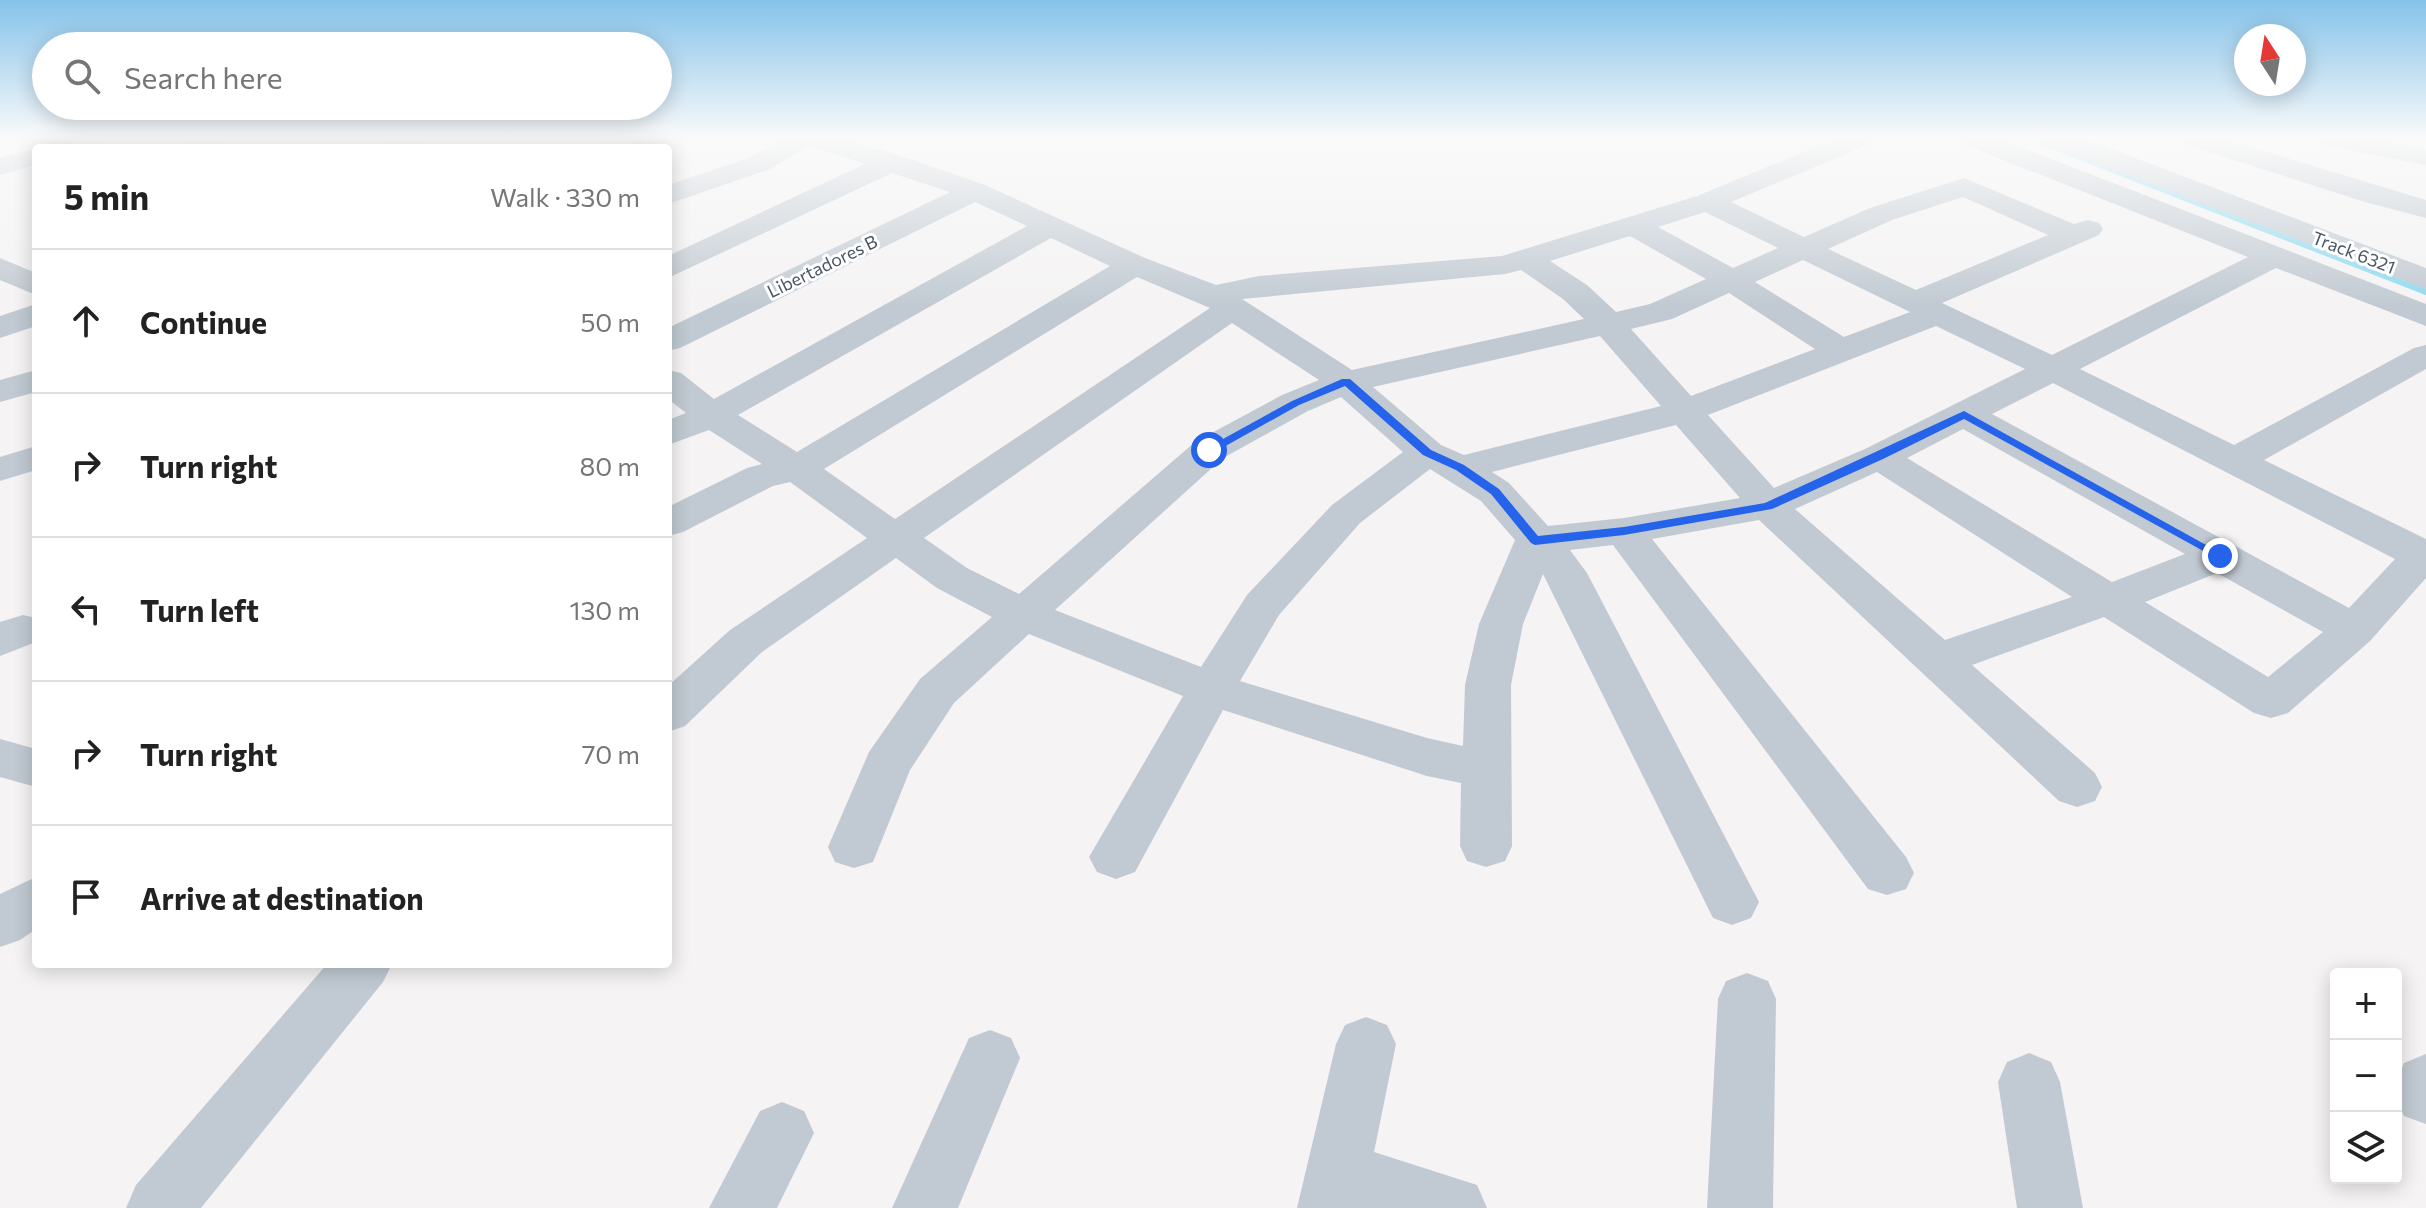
<!DOCTYPE html>
<meta charset="utf-8">
<style>
body{margin:0;font-family:Commissioner,sans-serif;background:#f6f6f6;color:#222}
.controls{position:absolute;right:24px;bottom:24px;display:grid;overflow:hidden;border-radius:8px;box-shadow:0 4px 20px #0003}
.controls button{width:72px;height:72px;display:grid;place-items:center;padding:0;border:0;border-bottom:2px solid #e0e0e0;background:#fff;color:#222;font:40px sans-serif}
.compass{position:absolute;left:2234px;top:24px;width:72px;height:72px;border-radius:50%;background:#fff;box-shadow:0 4px 20px #0003;rotate:348deg}
.stop{position:absolute;width:24px;height:24px;margin:-18px;border:6px solid #2563eb;border-radius:50%;background:#fff}
.stop.end{background:#2563eb;border-color:#fff;box-shadow:0 2px 8px #0008}
.list{margin:0;padding:0;list-style:none}
h2{display:flex;justify-content:space-between;align-items:center;height:104px;margin:0;padding:0 32px;font-size:34px}
h2 small{font-size:26px;font-weight:400;color:#767676}
.list li{display:grid;grid-template-columns:52px 1fr auto;gap:24px;align-items:center;box-sizing:border-box;height:144px;padding:0 32px;border-top:2px solid #e0e0e0}
.list b{display:block;font-size:30px;white-space:nowrap}
.list em{font-size:26px;font-style:normal;color:#767676}
.icon{flex:none;width:44px;height:44px;fill:none;stroke:currentColor;stroke-width:2;stroke-linecap:round;stroke-linejoin:round}
.map{position:relative;flex:none;width:2426px;height:1208px;overflow:hidden}
.search{position:absolute;background:#fff;box-shadow:0 4px 20px #0003;left:32px;top:32px;width:640px;height:88px;display:flex;align-items:center;gap:20px;box-sizing:border-box;padding:0 28px;border-radius:44px;color:#767676;font-size:30px}
.panel{position:absolute;background:#fff;box-shadow:0 4px 20px #0003;left:32px;top:144px;width:640px;height:824px;border-radius:8px}
.map>svg:first-child{display:block}
</style>
<div class="map">
<svg width="2426" height="1208" viewBox="0 0 2426 1208">
<rect width="100%" height="100%" fill="#f5f3f3"/>
<g fill="none" stroke-linecap="round" stroke-linejoin="round">
<polyline stroke="#90daee" stroke-width="6" points="2031,138 2426,292"/>
<g fill="#c1cad2" fill-rule="evenodd">
<path d="M63,138H102C92,154 63,148 45,148L49,142Z"/>
<polygon points="182,138 213,138 225,148 192,148"/>
<polygon points="383,138 417,138 430,148 395,148"/>
<path d="M600,138C616,138 641,133 652,148C635,148 609,153 600,138Z"/>
<path d="M786,138H839L902,156L985,185L1145,258L1216,285L1259,276L1502,256L1697,196L1837,138H1873L1870,144L1731,202L1804,237L1870,208L1964,178L2074,224L2088,220L2099,223L2103,229L2099,235L1942,303L2052,355L2248,257L1963,144L1960,138H1997L2426,304V326L2276,268L2080,369L2234,445L2414,348L2426,345V369L2264,460L2426,539V578L2370,641L2288,713L2271,718L2254,713L2104,617L1972,665L2095,773L2102,787L2095,801L2077,807L2059,801L1759,520L1652,539L1906,857L1914,873L1906,889L1887,895L1868,889L1613,545L1570,550L1587,573L1759,902L1751,918L1732,925L1713,918L1543,574L1523,624L1511,685L1512,846L1505,861L1486,867L1467,861L1460,846L1461,783L1427,776L1223,710L1135,872L1116,879L1097,872L1089,857L1183,696L1029,634L954,703L910,770L873,862L854,868L835,862L828,847L869,752L920,679L992,617L937,588L896,558L762,652L685,726L668,732V686L730,630L867,538L790,482L773,486L683,532L668,536V507L747,468L762,464L709,430L668,445V420L686,413L668,399V370L681,373L714,399L1027,226L975,202L680,348L668,351V328L950,192L892,173L668,278V256L865,164L809,146L768,170L668,204V185L748,158ZM1963,197L2048,235L1916,290L1828,249L1892,220ZM1705,212L1778,248L1733,268L1658,227ZM1630,236L1706,279L1650,304L1616,312L1587,285L1550,261ZM1051,238L1110,266L797,452L738,415ZM1803,260L1910,312L1844,337L1755,282ZM1521,270L1563,299L1584,319L1352,370L1242,299L1505,274ZM1137,277L1210,308L895,519L824,469ZM1729,293L1815,349L1691,396L1631,329L1672,319ZM1232,323L1319,380L1282,395L1195,442L1019,594L967,568L924,538ZM1936,326L2025,369L1865,449L1774,488L1708,415ZM1600,336L1661,406L1464,455L1441,445L1373,387ZM2053,383L2395,559L2349,608L1992,414ZM1341,397L1403,452L1332,505L1247,595L1201,667L1055,610L1223,458L1308,411ZM1676,425L1740,498L1624,518L1548,526L1509,483L1492,472ZM1963,429L2185,554L2112,582L1907,458ZM1430,469L1481,501L1515,540L1479,624L1465,685L1463,746L1427,738L1240,681L1279,615L1360,523ZM1877,472L2072,597L1945,640L1795,509ZM2217,573L2323,632L2268,677L2145,602Z"/>
<polygon points="2045,138 2082,138 2426,268 2426,289 2048,144"/>
<polygon points="2181,138 2221,138 2426,200 2426,218 2365,202 2184,144"/>
<polygon points="2315,138 2369,138 2426,149 2426,165 2328,146 2318,144"/>
<polygon points="36,148 36,165 0,175 0,158"/>
<polygon points="0,258 36,273 36,295 0,280"/>
<polygon points="36,304 36,326 0,338 0,316"/>
<polygon points="36,370 36,392 0,402 0,380"/>
<polygon points="36,446 36,470 0,481 0,457"/>
<polygon points="23,615 36,618 36,642 0,656 0,622"/>
<polygon points="0,739 36,749 36,787 0,777"/>
<polygon points="36,877 36,929 20,940 0,947 0,894"/>
<polygon points="327,964 392,964 383,982 201,1208 126,1208 136,1185"/>
<polygon points="1747,973 1768,981 1776,999 1773,1208 1707,1208 1718,999 1726,981"/>
<polygon points="1366,1017 1387,1025 1396,1044 1374,1152 1477,1185 1487,1208 1297,1208 1336,1044 1345,1025"/>
<polygon points="990,1030 1011,1038 1020,1058 958,1208 892,1208 969,1038"/>
<polygon points="2029,1053 2051,1062 2060,1082 2083,1208 2017,1208 1998,1082 2007,1062"/>
<path d="M2426,1054V1124L2404,1116C2395,1095 2395,1084 2404,1063Z"/>
<polygon points="782,1102 804,1111 814,1133 777,1208 709,1208 760,1111"/>
</g>
</g>
<linearGradient id="sky" x2="0" y2="1"><stop stop-color="#85c3ea"/><stop offset="0.45" stop-color="#fafafa"/><stop offset="1" stop-color="#fafafa" stop-opacity="0"/></linearGradient>
<rect width="2426" height="307" fill="url(#sky)"/>
<polygon fill="#2563eb" points="1342,379 1350,379 1431,450 1464,465 1499,489 1538,536 1624,527 1765,503 1964,411 2226,556 2216,558 1964,419 1883,459 1772,509 1624,535 1535,545 1531,543 1491,494 1456,470 1423,455 1345,386 1299,405 1213,453 1203,450 1292,401"/>
<g text-anchor="middle" dominant-baseline="central" stroke-width="6" stroke-linejoin="round" paint-order="stroke">
<g font-size="18" fill="#4a5661" stroke="#fff">
<text transform="translate(2354 252) rotate(21)">Track 6321</text>
<text transform="translate(822 266) rotate(-26)">Libertadores B</text>
</g>
</g>
</svg>
<div class="controls">
<button>+</button>
<button>−</button>
<button><svg class="icon" aria-label="layers" viewBox="0 0 24 24"><path d="M12 4l9 5-9 5-9-5zM3 14l9 5 9-5"/></svg></button>
</div>
<svg class="compass" viewBox="-18 -18 36 36"><path d="M0-13l5 13h-10z" fill="#e53935"/><path d="M0 13l5-13h-10z" fill="#767676"/></svg>
<div class="stop" style="left:1209px;top:450px"></div>
<div class="stop end" style="left:2220px;top:556px"></div>
<div class="search"><svg class="icon" aria-label="search" viewBox="0 0 24 24"><circle cx="10" cy="10" r="6"/><path d="M15 15l6 6"/></svg>Search here</div>
<section class="panel">
<h2>5 min<small>Walk · 330 m</small></h2>
<ul class="list">
<li><svg class="icon" aria-label="ahead" viewBox="0 0 24 24"><path d="M12 20V5M6 11l6-6 6 6"/></svg><div><b>Continue</b></div><em>50 m</em></li>
<li><svg class="icon" aria-label="right" viewBox="0 0 24 24"><path d="M7 20v-9h11M14 6l5 5-5 5"/></svg><div><b>Turn right</b></div><em>80 m</em></li>
<li><svg class="icon" aria-label="left" viewBox="0 0 24 24"><path d="M17 20v-9H6M10 6l-5 5 5 5"/></svg><div><b>Turn left</b></div><em>130 m</em></li>
<li><svg class="icon" aria-label="right" viewBox="0 0 24 24"><path d="M7 20v-9h11M14 6l5 5-5 5"/></svg><div><b>Turn right</b></div><em>70 m</em></li>
<li><svg class="icon" aria-label="arrive" viewBox="0 0 24 24"><path d="M6 21V4h12l-3 4 3 4H6"/></svg><div><b>Arrive at destination</b></div></li>
</ul>
</section>
</div>
